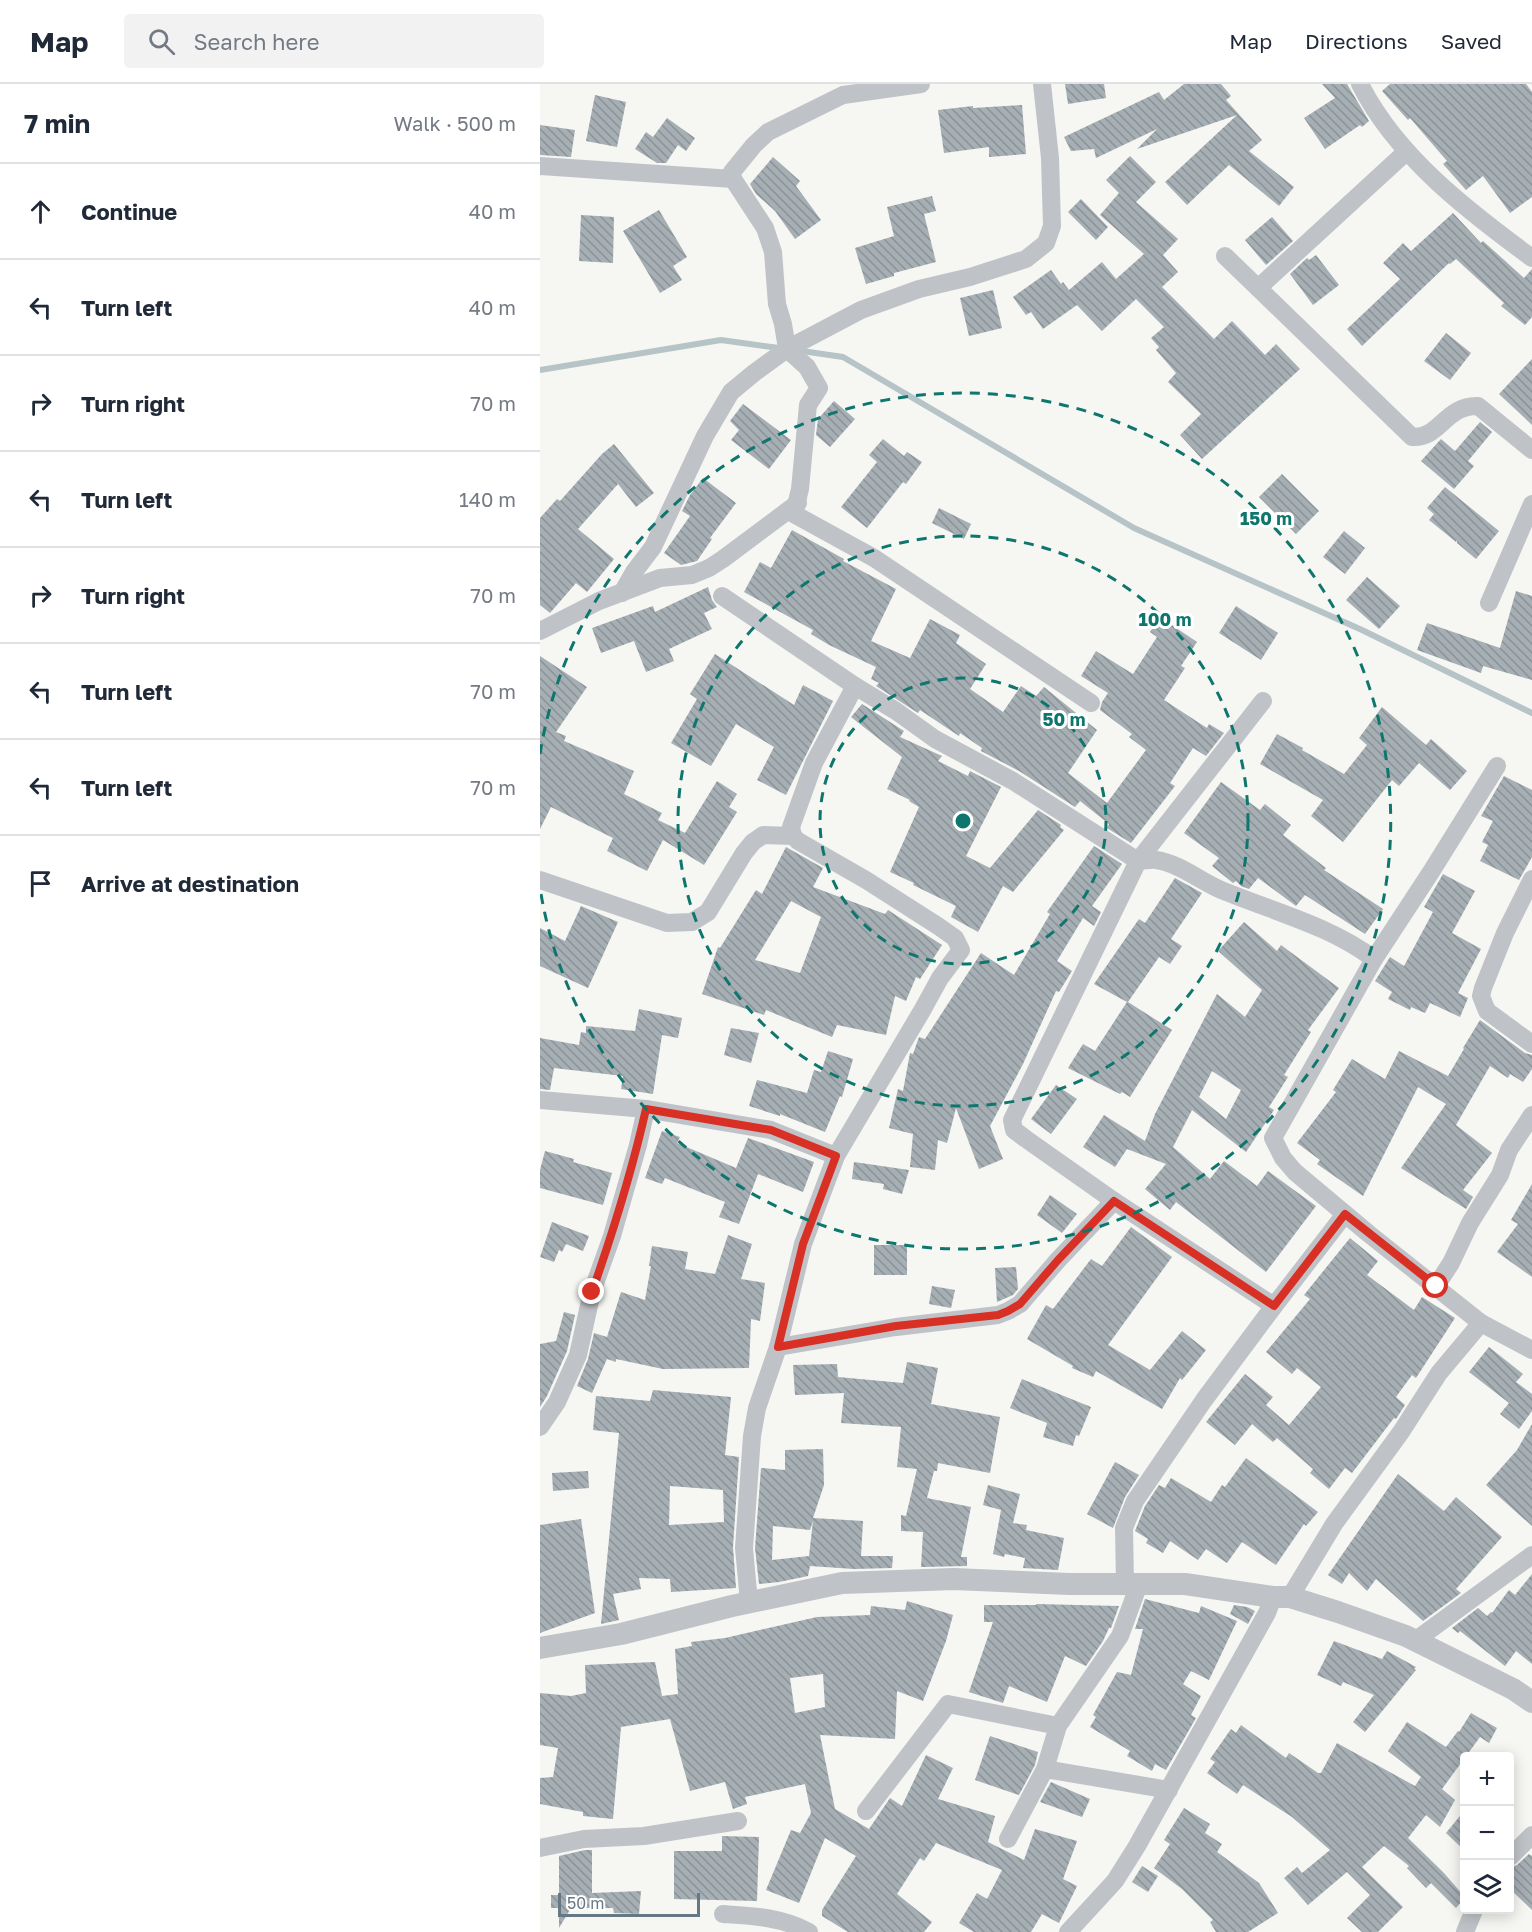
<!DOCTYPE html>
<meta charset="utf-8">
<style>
body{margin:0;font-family:"Golos Text",sans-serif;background:#f2f2f3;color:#1f2937}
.controls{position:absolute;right:18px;bottom:18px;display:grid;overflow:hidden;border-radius:6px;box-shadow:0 3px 15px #0003}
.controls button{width:54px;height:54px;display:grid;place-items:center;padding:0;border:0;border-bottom:2px solid #e0e1e3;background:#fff;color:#1f2937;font:30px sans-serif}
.scale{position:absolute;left:18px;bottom:15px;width:142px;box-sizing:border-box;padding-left:6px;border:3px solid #657884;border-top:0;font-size:16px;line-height:21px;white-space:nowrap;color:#657884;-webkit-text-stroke:4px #fff;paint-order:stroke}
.stop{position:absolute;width:18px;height:18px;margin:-14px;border:4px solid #d93025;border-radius:50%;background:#fff}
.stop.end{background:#d93025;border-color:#fff;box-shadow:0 2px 6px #0008}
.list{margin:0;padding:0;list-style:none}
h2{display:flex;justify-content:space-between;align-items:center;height:78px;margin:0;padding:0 24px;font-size:26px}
h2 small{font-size:20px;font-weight:400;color:#747a83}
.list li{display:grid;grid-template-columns:39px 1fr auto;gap:18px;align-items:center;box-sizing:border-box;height:96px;padding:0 24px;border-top:2px solid #e0e1e3}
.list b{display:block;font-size:22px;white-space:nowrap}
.list em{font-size:20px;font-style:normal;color:#747a83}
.icon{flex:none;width:33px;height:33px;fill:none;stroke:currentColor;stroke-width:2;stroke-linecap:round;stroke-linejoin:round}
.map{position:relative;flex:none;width:992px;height:1848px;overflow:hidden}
header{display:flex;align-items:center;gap:36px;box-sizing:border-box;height:84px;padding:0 30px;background:#fff;border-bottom:2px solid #e0e1e3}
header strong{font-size:28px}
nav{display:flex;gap:33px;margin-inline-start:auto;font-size:21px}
.search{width:420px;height:54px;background:#f2f2f3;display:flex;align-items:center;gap:15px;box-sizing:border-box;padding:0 21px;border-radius:6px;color:#747a83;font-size:22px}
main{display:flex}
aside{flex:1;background:#fff}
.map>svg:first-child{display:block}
</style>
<header>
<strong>Map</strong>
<div class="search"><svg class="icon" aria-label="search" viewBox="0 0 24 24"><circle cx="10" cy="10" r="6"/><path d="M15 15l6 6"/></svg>Search here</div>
<nav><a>Map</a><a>Directions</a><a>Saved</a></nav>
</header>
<main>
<aside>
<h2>7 min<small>Walk · 500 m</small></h2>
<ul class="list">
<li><svg class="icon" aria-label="ahead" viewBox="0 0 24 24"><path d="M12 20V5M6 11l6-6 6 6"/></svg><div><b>Continue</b></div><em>40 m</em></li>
<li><svg class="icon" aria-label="left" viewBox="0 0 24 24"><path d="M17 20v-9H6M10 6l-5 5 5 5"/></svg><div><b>Turn left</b></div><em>40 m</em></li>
<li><svg class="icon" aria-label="right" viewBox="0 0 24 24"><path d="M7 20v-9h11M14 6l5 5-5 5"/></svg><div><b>Turn right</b></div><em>70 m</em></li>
<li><svg class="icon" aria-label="left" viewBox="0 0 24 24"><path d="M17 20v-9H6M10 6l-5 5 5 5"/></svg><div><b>Turn left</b></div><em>140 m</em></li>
<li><svg class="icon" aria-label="right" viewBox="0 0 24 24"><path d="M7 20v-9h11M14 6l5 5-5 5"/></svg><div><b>Turn right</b></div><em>70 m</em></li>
<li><svg class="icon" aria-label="left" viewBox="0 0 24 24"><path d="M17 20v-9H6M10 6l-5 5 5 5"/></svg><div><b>Turn left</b></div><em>70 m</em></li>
<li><svg class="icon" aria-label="left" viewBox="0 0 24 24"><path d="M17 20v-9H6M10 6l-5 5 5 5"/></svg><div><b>Turn left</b></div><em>70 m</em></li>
<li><svg class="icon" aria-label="arrive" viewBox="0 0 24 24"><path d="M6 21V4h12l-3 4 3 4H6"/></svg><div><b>Arrive at destination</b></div></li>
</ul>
</aside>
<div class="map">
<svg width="992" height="1848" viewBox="0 0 992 1848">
<defs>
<pattern id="building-back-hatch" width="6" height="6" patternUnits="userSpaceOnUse" patternTransform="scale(1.5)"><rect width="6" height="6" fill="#a6afb4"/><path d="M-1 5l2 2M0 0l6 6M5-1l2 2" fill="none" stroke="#8b9398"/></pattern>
</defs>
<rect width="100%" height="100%" fill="#f6f6f3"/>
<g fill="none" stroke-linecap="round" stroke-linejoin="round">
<g stroke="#b6c4c7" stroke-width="6">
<polyline points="255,266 303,273 594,444 822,546 992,629"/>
<polyline points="0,286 181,256 239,264"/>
</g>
</g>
<g fill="url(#building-back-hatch)" fill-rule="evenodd">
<polygon points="525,0 564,0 566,14 528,20"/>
<polygon points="644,0 681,0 691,12 686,16 722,56 709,67 754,103 739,122 689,81 647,121 625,98 697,31 597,65 617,45 556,74 554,65 531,67 524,53 619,8 624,16"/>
<polygon points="782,0 807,0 829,37 822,43 820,41 785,65 764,34 795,14"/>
<polygon points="850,0 986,0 992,8 992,113 970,129 943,92 926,106 903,80 907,77 870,34 868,36 842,7"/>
<polygon points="55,11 86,18 77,63 46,57"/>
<polygon points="482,21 486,70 449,73 449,63 404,69 398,26 433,22 433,24"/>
<polygon points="127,34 155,54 146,67 138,61 126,79 117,79 95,65 106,48 113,53"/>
<polygon points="0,41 35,46 31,73 0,71"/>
<polygon points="590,72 616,98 596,118 638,155 623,171 638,188 622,203 674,255 692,237 725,271 736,260 760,285 662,375 640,351 661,330 628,298 636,289 616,266 619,263 611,254 624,243 596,215 562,247 537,221 503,245 491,228 486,231 473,213 511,186 521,200 523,198 529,206 562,178 576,195 604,170 560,131 579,109 566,96"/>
<polygon points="233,73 260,97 256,102 281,136 255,155 235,127 216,110 210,100"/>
<polygon points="392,112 396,127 384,130 396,178 354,189 354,192 326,200 315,164 354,152 347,123"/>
<polygon points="541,115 568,143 556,156 528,128"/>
<polygon points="119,126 147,173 133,182 142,196 120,209 83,147"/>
<polygon points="913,129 941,159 943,157 984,194 992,185 992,233 985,241 961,222 964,219 916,175 910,180 909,179 822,262 807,245 860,195 843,179 863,159 871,167"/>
<polygon points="41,131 74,133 73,179 39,177"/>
<polygon points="732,133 753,157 726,181 705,156"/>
<polygon points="776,171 799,201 773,221 750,190 767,174 769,176"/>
<polygon points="453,206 462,244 429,252 420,214"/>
<polygon points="906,249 931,269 910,296 884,277"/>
<polygon points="992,275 992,341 959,310"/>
<polygon points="294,317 315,335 290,363 276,351 278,335"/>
<polygon points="203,320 251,356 229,385 191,356 199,346 190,337"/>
<polygon points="940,338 952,348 928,377 934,382 914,405 881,377 901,355 915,367"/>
<polygon points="343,355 364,372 367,368 382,378 366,400 363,398 327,444 301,423 337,378 329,371"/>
<polygon points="74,360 114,409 96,423 78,400 38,445 74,475 47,508 36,499 10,529 0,521 0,434 17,415 20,417 62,370"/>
<polygon points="742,390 779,427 756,450 719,413"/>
<polygon points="163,394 196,419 170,454 172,455 157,477 141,481 124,469 150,432 142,427 150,411"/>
<polygon points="905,403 959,447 936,475 917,459 917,456 916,458 889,436 894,430 887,424"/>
<polygon points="399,424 431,440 424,455 392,439"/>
<polygon points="252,446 304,475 303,477 356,505 331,557 370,574 390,535 420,551 416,559 446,580 430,605 463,628 481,602 496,612 504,603 557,646 528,689 567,719 606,666 589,653 592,650 560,626 562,618 568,609 541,592 556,567 593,590 617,553 610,548 620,533 657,558 641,582 645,584 624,616 667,644 669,640 684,649 666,672 653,664 630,699 635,702 591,759 567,744 569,740 540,717 535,723 479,687 441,667 442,664 420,649 419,652 380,626 378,629 336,602 339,599 331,595 336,583 289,561 271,550 273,546 204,508 220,478 231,484"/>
<polygon points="804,447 825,464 805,490 783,473"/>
<polygon points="827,493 860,522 839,545 806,516"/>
<polygon points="168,503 172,516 177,523 164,529 172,545 129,565 134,577 106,588 94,557 61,569 52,544 113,522 115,528"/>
<polygon points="976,507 992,512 992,596 943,582 941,589 877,566 887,539 960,564"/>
<polygon points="696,522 738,549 721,576 679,549"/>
<polygon points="175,570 254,621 263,601 293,617 246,711 217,696 234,663 196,640 171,682 131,659 157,615 150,610"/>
<polygon points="0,572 47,603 16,648 26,652 24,657 94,687 84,710 122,729 118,736 145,749 177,697 197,710 189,723 197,728 164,781 123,756 107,787 67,767 73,754 11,723 0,745"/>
<polygon points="322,620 364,647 360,653 402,672 398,677 428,692 430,687 461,703 426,772 450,784 498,726 521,741 520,743 524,746 473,808 463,802 438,848 411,833 416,822 373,801 374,799 350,788 379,723 369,717 370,716 347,705 362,673 311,633"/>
<polygon points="842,623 886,661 891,655 927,687 910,706 879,679 859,702 852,696 803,758 771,732 783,716 720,680 737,650 763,664 762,666 804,690 827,661 819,654"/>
<polygon points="964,692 992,706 992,773 979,796 940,777 948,761 942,758 953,737 941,732"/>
<polygon points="681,698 720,726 725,720 751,741 743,751 786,784 784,786 843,825 825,850 765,811 756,822 718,794 709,805 701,802 696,797 693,799 672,782 679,774 644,749"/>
<polygon points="554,762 582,780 552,822 561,828 554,842 543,834 517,877 532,887 519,908 516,907 483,980 450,1042 463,1075 439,1085 416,1024 407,1059 398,1056 395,1086 370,1083 373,1050 349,1044 358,1005 363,1007 370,969 373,970 379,953 385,955 441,869 474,891 510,830 507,828"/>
<path d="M246,763L283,784L273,803L345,830L348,826L402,861L380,895L376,893L366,917L355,912L346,951L297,941L292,953L226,926L224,931L162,910L178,863L180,864L216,806L222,810ZM251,817L281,833L260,889L215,876Z"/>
<polygon points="903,790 935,807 912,849 941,865 918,909 928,914 920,933 890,919 885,929 871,923 870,926 848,915 852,908 835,897 850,873 864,882 893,828 884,823"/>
<polygon points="635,794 662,809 631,855 642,862 630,880 619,873 588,918 632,946 590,1013 582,1008 580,1010 528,984 543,960 555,967 587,918 554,900 599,835 605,839"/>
<polygon points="41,822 78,838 48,904 0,882 0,844 25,857"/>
<path d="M704,838L737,867L741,861L799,904L768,946L771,948L744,991L748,993L729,1023L734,1026L706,1068L652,1026L633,1063L670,1095L684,1077L717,1102L728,1087L776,1122L726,1188L636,1118L630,1126L605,1105L626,1080L587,1065L575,1083L543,1063L564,1031L605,1057L615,1030L677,910L705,933L722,906L678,867ZM672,987L701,1006L686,1035L659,1013Z"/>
<polygon points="99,925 142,934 138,954 122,951 113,1010 81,1005 83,992 14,984 10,1006 0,1005 0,954 39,961 41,948 46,949 46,942 95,947"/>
<polygon points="940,936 985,969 992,971 992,985 983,998 970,990 968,994 950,982 916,1041 952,1069 923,1106 933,1113 926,1125 861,1084 906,1020 878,1003 823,1112 777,1080 780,1076 757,1059 796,1008 793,1006 812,975 845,995 859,967 908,992 924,965 923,964"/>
<polygon points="191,944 219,949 211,979 184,971"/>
<polygon points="288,967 313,975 302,1013 300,1012 285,1048 240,1030 240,1032 209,1022 217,996 267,1009 274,986 281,988"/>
<polygon points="516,1001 537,1015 511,1050 491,1035"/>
<polygon points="122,1047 140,1053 137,1059 196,1084 208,1054 274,1078 263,1108 218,1090 199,1140 179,1133 185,1118 125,1094 122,1100 105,1094"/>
<polygon points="5,1067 34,1075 33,1078 72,1089 63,1121 0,1104 0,1086"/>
<polygon points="314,1078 369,1086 362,1110 343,1105 344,1100 312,1095"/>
<polygon points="992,1100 992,1193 957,1168 978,1140 971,1136"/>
<polygon points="510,1111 537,1130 522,1149 497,1131"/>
<polygon points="12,1138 49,1152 43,1167 26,1160 22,1168 19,1166 14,1178 0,1173"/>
<polygon points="591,1143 632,1173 568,1261 610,1286 642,1247 666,1266 642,1296 640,1294 622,1325 556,1287 553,1293 532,1284 533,1282 487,1255 506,1221 513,1225 551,1175 562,1182"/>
<polygon points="188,1151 212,1160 201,1195 225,1199 220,1237 211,1235 209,1284 123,1285 76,1275 76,1278 67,1275 52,1309 37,1302 48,1275 54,1249 67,1253 81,1208 105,1216 111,1182 109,1182 112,1162 148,1168 145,1185 175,1190"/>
<polygon points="810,1154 838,1177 827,1191 874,1226 882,1213 915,1234 876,1294 872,1291 856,1313 865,1321 856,1335 854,1334 812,1389 805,1384 789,1405 770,1389 773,1385 737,1354 733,1358 712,1340 695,1361 666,1338 705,1290 733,1313 726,1321 749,1341 781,1303 757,1284 752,1290 726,1268 770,1215 764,1211"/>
<rect x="334" y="1161" width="33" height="30"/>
<polygon points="476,1183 478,1205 473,1211 457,1218 455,1184"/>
<polygon points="392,1202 415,1206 411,1224 389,1220"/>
<polygon points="24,1228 35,1231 27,1267 7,1312 0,1323 0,1260 16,1257"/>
<polygon points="949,1263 983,1290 976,1298 992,1310 992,1327 979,1345 960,1330 969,1319 929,1288"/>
<polygon points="367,1278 398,1284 391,1320 460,1333 450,1389 398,1379 397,1387 394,1387 387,1414 431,1423 421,1473 427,1473 427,1482 381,1483 383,1448 361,1447 361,1431 366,1432 377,1385 357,1383 361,1343 301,1339 304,1309 255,1311 253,1281 297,1280 298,1293 363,1299"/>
<polygon points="482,1295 551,1323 539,1352 536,1351 533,1362 503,1353 507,1339 470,1324"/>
<path d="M113,1306L191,1313L185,1371L199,1373L193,1463L196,1504L131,1508L130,1495L99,1494L101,1505L73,1510L79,1536L61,1540L79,1349L53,1346L56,1312L110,1317ZM130,1402L183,1406L184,1438L129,1441Z"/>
<polygon points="992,1340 992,1442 946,1401 977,1366"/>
<path d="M283,1365L284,1401L273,1434L323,1437L321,1472H353L352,1484L314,1485L270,1482L268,1492L239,1498L219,1500L215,1464L221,1384L245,1386V1366ZM273,1437L269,1472L232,1476L233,1442L270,1446Z"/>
<polygon points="706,1374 778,1428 766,1442 764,1440 736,1481 702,1458 687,1479 666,1465 658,1476 630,1457 623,1469 606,1459 608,1455 595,1447 605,1422 619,1401 625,1404 631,1394 671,1418 682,1401 685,1403"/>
<polygon points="575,1378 599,1391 585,1413 573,1444 547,1430"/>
<polygon points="48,1387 49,1404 13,1407 12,1389"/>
<polygon points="858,1390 904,1427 916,1413 962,1453 916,1505 921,1509 883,1537 836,1495 827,1507 809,1489 802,1500 788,1491"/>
<polygon points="448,1401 480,1410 473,1439 487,1441 486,1446 524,1454 518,1486 483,1484 485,1474 465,1470 464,1473 453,1470 461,1426 443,1421"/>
<polygon points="41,1435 55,1529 0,1549 0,1441"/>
<polygon points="992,1490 992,1580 976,1567 965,1582 920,1547 918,1549 912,1544 938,1524 947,1532 951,1528 952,1529 969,1506 975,1511"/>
<polygon points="605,1515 659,1529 661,1522 697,1537 669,1596 651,1587 643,1600 661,1612 651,1631 656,1634 626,1686 615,1680 612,1687 587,1672 590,1667 550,1643 556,1633 553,1631 577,1588 591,1591 603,1545 595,1545"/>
<path d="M367,1517L413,1531L406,1557L383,1617L357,1607L355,1655L280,1651L295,1725L329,1745L350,1714L362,1722L386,1671L413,1684L398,1715L455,1732L448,1758L484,1776L495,1745L537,1757L523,1795L537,1802L519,1839L502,1830L491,1848H434L419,1839L437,1809L447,1815L462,1786L396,1759L384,1777L380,1774L357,1810L392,1838L384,1848H308L282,1832V1826L316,1772L285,1754L259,1819L226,1806L251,1746L260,1749L271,1729L265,1700L205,1713L207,1720L193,1725L185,1698L150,1707L130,1635L81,1643L73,1735L43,1732V1728L0,1720V1694L13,1693L18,1664L0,1661V1609L31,1612L46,1609L45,1581L115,1578L122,1612L138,1610L135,1565L152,1562L151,1558L185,1554L277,1533L330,1531L331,1522L365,1526ZM283,1590L285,1623L255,1629L250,1594Z"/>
<polygon points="496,1520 579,1522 571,1544 569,1544 563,1557 546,1582 525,1572 507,1618 469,1602 463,1619 429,1608 453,1538 444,1538 444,1521 496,1521"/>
<polygon points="694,1521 707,1523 715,1527 708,1540 690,1530"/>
<polygon points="794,1557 842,1575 847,1567 876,1583 874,1585 876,1586 825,1648 813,1638 834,1611 803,1598 801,1602 777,1591"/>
<polygon points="931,1629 957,1644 949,1659 940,1653 902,1705 915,1716 900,1743 886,1731 868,1754 903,1788 924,1812 924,1815 916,1824 891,1799 886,1804 867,1784 869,1782 844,1762 822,1783 863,1823 838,1848 822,1848 807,1834 830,1811 807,1788 768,1821 744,1794 757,1783 762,1789 790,1766 752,1733 703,1701 697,1710 667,1689 675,1678 670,1675 691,1645 696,1649 701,1641 746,1674 749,1669 778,1689 781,1689 797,1659 875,1702 881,1693 848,1667 867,1638 906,1663 918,1647 919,1648"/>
<polygon points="450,1652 498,1668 495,1681 479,1711 435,1696"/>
<polygon points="511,1698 550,1715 542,1733 500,1718"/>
<polygon points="644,1724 670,1740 665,1749 682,1760 677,1768 719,1799 738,1829 708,1848 676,1848 670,1838 673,1836 642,1805 614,1784 630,1760 624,1756"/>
<polygon points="924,1727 924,1766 906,1749"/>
<polygon points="182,1752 219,1753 217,1817 134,1815 134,1767 182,1767"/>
<polygon points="45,1766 52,1766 52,1809 101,1807 99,1830 74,1829 73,1824 31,1824 19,1844 19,1824 11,1824 11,1811 19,1811 19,1772"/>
<polygon points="989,1770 992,1772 992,1826 969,1804 969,1784 977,1781"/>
<polygon points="602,1782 618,1792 608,1808 592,1798"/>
</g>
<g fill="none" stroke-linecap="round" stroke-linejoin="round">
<g stroke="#bfc3c7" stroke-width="18">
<polyline points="381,0 303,11 228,48 214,61 192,88 193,95 225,144 233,168 237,220 243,240 247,265 267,283 279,304 268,321 260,405 254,430 334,474 551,619"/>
<path d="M820,0C856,72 928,127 992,174"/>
<polyline points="0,82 193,95"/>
<path d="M685,172L872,353C900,355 905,321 938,322L992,366"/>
<polyline points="718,204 866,68"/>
<polyline points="82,509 94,488 113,463 165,352 191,308 214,289 247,265 321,226 379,205 430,193 486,175 506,159 512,142 510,74 502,0"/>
<path d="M182,512L315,602L356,627L395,655L473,697L598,777C604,777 611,775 616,776C638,779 659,796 679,805C731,827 789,841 834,875"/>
<polyline points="949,519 992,420"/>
<polyline points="0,547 59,517 120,494 152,491 169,484 183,475 258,419"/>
<polyline points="723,617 598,777 472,1036 474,1046 486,1055 574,1117 734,1222"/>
<polyline points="957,682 891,788 834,875 733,1054 743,1074 755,1088 829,1150 941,1239 992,1266"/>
<polyline points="992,795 965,849 943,904 941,912 947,927 992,960"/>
<polyline points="0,796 127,839 152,838 168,828 204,769 213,758 223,751 253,752"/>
<polyline points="0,1016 106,1025 231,1046 296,1072"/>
<polyline points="896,1202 911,1179 930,1139 960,1091 969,1066 992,1031"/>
<polyline points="238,1263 356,1243 458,1231 468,1227 480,1220 518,1176 574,1117"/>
<polyline points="0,1343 17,1318 38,1271 52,1208 72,1152 98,1061 106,1025"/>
<polyline points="585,1500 584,1444 595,1417 664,1316 734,1222 805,1130"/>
<polyline points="750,1513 794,1440 861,1348 899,1289 941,1239"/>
<polyline points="209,1518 204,1464 212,1352 217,1324 238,1263 263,1160 296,1072 383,925 400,894 421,866 415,854 398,842 326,796 258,757 253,752 251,743 274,679 315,602"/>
<polyline points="876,1556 992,1471"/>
<polyline points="505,1685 629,1706"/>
<polyline points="326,1727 408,1620 518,1642"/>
<polyline points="468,1755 505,1685 518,1642 580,1552 599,1500"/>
<polyline points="0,1764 44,1755 104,1752 198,1737"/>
<polyline points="970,1773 992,1751"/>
<path d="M183,1830C213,1832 242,1833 269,1848"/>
<polyline points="528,1848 575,1797 597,1762 727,1529 733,1513"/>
<polyline points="925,1848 934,1826"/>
</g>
<polyline stroke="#bfc3c7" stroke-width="22" points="0,1564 81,1550 192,1522 302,1499 414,1495 529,1500 645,1500 733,1513 750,1513 798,1528 866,1552 973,1605 992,1618"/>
</g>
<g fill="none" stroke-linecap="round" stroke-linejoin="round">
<path stroke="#d93025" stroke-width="8" d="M52,1208C73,1148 92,1087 106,1025L231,1046L296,1072L263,1160L238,1263L356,1242L458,1231L468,1227L480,1220L518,1176L574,1117L734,1222L805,1130L896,1202"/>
</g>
<g fill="none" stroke="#0f766e" stroke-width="3" stroke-dasharray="10 8">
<circle cx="423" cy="737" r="143"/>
<circle cx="423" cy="737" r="285"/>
<path d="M0 670A428 428 0 1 1 0 804"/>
</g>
<circle cx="423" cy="737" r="9" fill="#0f766e" stroke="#fff" stroke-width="3"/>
<g font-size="18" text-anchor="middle" font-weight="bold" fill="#0f766e" stroke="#fff" stroke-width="6" stroke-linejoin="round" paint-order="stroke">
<text x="726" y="441">150 m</text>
<text x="625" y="542">100 m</text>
<text x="524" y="642">50 m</text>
</g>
</svg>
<div class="controls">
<button>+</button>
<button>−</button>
<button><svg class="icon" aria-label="layers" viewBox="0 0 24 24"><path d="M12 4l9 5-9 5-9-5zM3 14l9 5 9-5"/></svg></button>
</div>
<div class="scale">50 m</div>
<div class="stop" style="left:896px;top:1202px"></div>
<div class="stop end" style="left:52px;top:1208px"></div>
</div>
</main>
